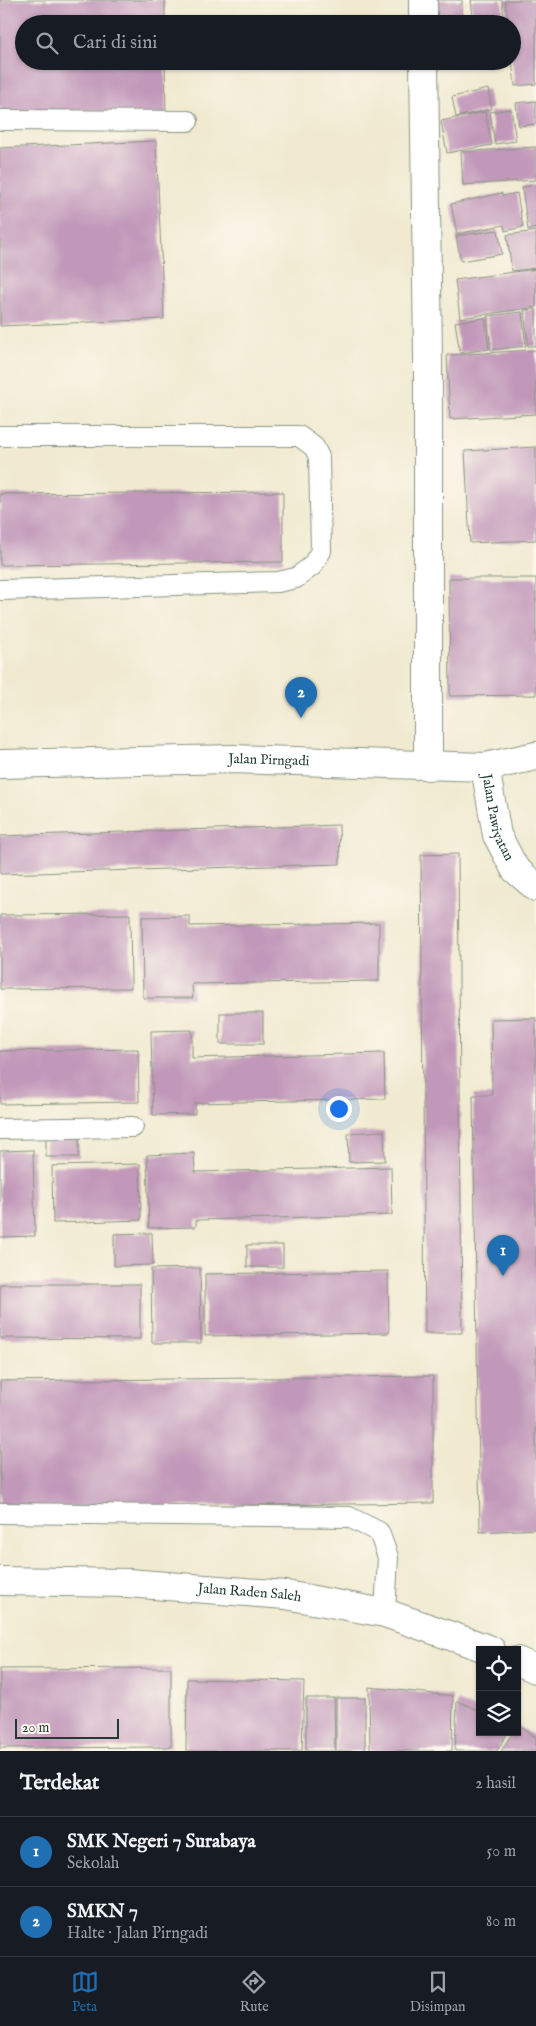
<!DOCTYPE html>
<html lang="id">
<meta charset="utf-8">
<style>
body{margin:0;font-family:"IM FELL English",serif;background:#242831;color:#f1f3f6}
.controls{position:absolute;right:15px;bottom:15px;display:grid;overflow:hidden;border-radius:0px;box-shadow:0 1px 4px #0004}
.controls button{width:45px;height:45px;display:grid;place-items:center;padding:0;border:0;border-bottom:1px solid #363941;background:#171b24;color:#f1f3f6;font:25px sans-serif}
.scale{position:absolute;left:15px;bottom:12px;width:104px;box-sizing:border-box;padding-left:5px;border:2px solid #1f3d34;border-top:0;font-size:14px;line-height:18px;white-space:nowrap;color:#1f3d34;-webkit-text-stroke:4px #fbf7ec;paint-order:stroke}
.you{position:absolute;left:338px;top:1108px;width:18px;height:18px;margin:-12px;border:4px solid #fff;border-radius:50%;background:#1a73e8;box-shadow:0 0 0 8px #1a73e833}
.badge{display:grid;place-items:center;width:32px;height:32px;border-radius:50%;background:#1f6fb2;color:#fff;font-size:16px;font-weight:700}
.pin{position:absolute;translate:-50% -41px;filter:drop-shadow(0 1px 2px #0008)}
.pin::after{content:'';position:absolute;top:26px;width:18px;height:15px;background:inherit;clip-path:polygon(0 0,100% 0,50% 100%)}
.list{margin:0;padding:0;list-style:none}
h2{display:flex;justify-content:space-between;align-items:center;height:65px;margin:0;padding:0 20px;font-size:21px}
h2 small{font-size:16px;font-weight:400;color:#9ea1a6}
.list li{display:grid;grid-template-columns:32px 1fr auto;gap:15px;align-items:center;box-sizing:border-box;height:70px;padding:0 20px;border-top:1px solid #363941}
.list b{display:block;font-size:19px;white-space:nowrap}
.list p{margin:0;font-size:16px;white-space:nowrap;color:#9ea1a6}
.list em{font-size:16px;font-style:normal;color:#9ea1a6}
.icon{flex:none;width:28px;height:28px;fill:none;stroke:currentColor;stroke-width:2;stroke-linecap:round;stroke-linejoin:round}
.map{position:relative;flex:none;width:536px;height:1751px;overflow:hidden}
.search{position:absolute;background:#171b24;box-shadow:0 1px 4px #0004;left:15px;right:15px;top:15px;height:55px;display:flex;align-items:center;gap:12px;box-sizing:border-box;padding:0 18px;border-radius:28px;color:#9ea1a6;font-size:19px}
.sheet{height:205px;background:#171b24}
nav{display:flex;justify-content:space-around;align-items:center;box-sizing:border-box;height:70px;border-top:1px solid #363941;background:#171b24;font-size:14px;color:#9ea1a6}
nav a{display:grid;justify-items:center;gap:2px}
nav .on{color:#1f6fb2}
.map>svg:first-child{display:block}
</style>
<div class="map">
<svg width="536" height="1751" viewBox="0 0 536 1751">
<rect width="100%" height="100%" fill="#fbf7ec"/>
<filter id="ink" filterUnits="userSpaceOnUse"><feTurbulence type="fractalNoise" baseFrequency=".02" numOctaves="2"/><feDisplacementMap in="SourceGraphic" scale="10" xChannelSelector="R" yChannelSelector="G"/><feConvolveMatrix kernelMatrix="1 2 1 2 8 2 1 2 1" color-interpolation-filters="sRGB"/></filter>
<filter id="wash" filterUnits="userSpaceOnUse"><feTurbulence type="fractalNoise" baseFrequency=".0096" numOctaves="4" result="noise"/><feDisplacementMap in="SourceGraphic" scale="20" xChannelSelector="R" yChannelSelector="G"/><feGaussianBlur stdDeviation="1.12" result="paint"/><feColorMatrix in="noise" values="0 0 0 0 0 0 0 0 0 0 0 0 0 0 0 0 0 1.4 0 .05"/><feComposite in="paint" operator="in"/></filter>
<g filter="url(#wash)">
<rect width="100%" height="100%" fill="#f1ead1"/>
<g id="blocks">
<g fill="#c198b9">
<polygon points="0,0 165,0 165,24 24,24 24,61 165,61 166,115 0,116"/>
<polygon points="435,0 462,0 462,24 436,24"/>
<polygon points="471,0 502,0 505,24 474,24"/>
<polygon points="505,0 536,0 536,84 515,86 512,61 512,24 508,24"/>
<polygon points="488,89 492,109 456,117 452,97"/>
<polygon points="536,101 536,124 519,126 516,103"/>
<polygon points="511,109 516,141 495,144 490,112"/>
<polygon points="485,112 492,145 447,153 441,121"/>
<polygon points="156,141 164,319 0,326 0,148"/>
<polygon points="536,147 536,180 463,185 461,152"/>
<polygon points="536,185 536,228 528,230 522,187"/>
<polygon points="502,193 502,196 517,193 523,227 505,231 504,225 457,234 451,204"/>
<polygon points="498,230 502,254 461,261 456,236"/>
<polygon points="536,231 536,268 512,271 507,235"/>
<polygon points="536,269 536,307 460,318 455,280"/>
<polygon points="536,309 536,346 528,346 524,310"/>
<polygon points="522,312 526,346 491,350 487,316"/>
<polygon points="485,318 489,349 460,353 455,322"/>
<polygon points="536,350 536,414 450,419 447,355"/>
<polygon points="536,447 536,540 470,543 465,451"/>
<polygon points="283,492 283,562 0,565 0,494"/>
<polygon points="449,578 536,578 536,695 450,696"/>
<polygon points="339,825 340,864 0,874 0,836"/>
<polygon points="458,854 462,1333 425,1333 421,855"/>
<polygon points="130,914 131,988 0,989 0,915"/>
<polygon points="190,916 190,926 379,923 379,981 192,984 193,998 143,998 142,917"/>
<rect x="220" y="1013" width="43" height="31"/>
<polygon points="536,1018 536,1529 480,1532 473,1095 492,1095 491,1019"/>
<polygon points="192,1030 192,1058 384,1053 385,1099 195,1103 195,1114 153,1115 151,1031"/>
<polygon points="138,1049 139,1102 0,1104 0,1051"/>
<polygon points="79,1130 79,1157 46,1157 46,1131"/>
<polygon points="384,1131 385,1161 349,1162 348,1133"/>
<polygon points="33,1150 35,1236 0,1237 0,1151"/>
<polygon points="194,1153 195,1172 391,1167 392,1215 196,1220 196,1227 149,1228 147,1155"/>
<polygon points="140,1164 141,1220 53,1223 52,1166"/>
<polygon points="152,1233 153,1265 114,1266 114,1234"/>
<rect x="247" y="1245" width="36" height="22"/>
<polygon points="200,1268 201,1343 152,1343 151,1269"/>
<polygon points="388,1271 389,1333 205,1336 205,1274"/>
<polygon points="0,1284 140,1284 140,1339 0,1338"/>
<polygon points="433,1376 433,1503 0,1508 0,1381"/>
<polygon points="171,1668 171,1747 0,1748 0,1669"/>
<polygon points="187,1679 304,1681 302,1751 186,1751"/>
<polygon points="369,1687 453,1696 452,1751 370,1751"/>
<polygon points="306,1698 334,1698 335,1751 306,1751"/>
<rect x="336" y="1698" width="29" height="53"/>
<polygon points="457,1701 480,1711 480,1732 508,1732 497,1751 455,1751"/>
<polygon points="517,1725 536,1737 536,1751 501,1751 513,1732 517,1732"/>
</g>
</g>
</g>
<g filter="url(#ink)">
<use href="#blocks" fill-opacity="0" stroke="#889482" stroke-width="1"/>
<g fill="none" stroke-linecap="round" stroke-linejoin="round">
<defs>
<g id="lane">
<polyline points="0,120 188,121"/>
<polyline points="0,436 299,436 314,447 319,457 321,551 312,566 296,578 278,582 0,590"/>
<polyline points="0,1129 133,1127"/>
<polyline points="0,1513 349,1517 379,1532 388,1557 385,1613"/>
</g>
<g id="street">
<polyline points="423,0 423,24"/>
<polyline points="424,61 428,356 428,766"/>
<path id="s1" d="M0,764L233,759L485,767L536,756"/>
<path id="s2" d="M485,767L497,835L515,869L536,887"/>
<path id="s3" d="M0,1581L128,1583L286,1595L385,1613L491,1650"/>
<polyline points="517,1661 536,1669"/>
</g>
</defs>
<use href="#lane" stroke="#889482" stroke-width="22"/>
<use href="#street" stroke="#889482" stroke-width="30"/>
<use href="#lane" stroke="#fff" stroke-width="20"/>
<use href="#street" stroke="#fff" stroke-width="28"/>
</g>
</g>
<g text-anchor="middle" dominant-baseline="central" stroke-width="4" stroke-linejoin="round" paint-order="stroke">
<g font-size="14" fill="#1f3d34" stroke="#fbf7ec">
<text stroke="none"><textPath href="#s1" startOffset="269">Jalan Pirngadi</textPath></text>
<text stroke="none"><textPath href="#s2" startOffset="52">Jalan Pawiyatan</textPath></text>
<text stroke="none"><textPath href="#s3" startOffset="250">Jalan Raden Saleh</textPath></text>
</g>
</g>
</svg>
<div class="controls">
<button><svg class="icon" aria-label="locate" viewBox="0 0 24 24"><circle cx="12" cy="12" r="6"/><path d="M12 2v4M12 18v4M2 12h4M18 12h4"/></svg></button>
<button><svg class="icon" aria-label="layers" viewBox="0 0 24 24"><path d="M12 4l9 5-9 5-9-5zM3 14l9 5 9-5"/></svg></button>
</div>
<div class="scale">20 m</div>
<div class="you"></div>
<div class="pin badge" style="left:503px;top:1276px">1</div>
<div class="pin badge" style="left:301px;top:718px">2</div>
<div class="search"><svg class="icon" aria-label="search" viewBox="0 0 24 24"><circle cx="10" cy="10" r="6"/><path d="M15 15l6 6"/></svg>Cari di sini</div>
</div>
<section class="sheet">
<h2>Terdekat<small>2 hasil</small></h2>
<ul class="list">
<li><span class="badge">1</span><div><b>SMK Negeri 7 Surabaya</b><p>Sekolah</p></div><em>50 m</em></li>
<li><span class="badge">2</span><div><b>SMKN 7</b><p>Halte · Jalan Pirngadi</p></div><em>80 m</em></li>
</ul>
</section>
<nav>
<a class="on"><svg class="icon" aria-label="map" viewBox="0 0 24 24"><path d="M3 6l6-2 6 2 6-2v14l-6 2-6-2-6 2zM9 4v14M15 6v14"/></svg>Peta</a>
<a><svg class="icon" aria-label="directions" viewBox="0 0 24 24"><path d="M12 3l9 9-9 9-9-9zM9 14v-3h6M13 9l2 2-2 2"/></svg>Rute</a>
<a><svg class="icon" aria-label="saved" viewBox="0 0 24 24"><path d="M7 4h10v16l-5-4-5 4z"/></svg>Disimpan</a>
</nav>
